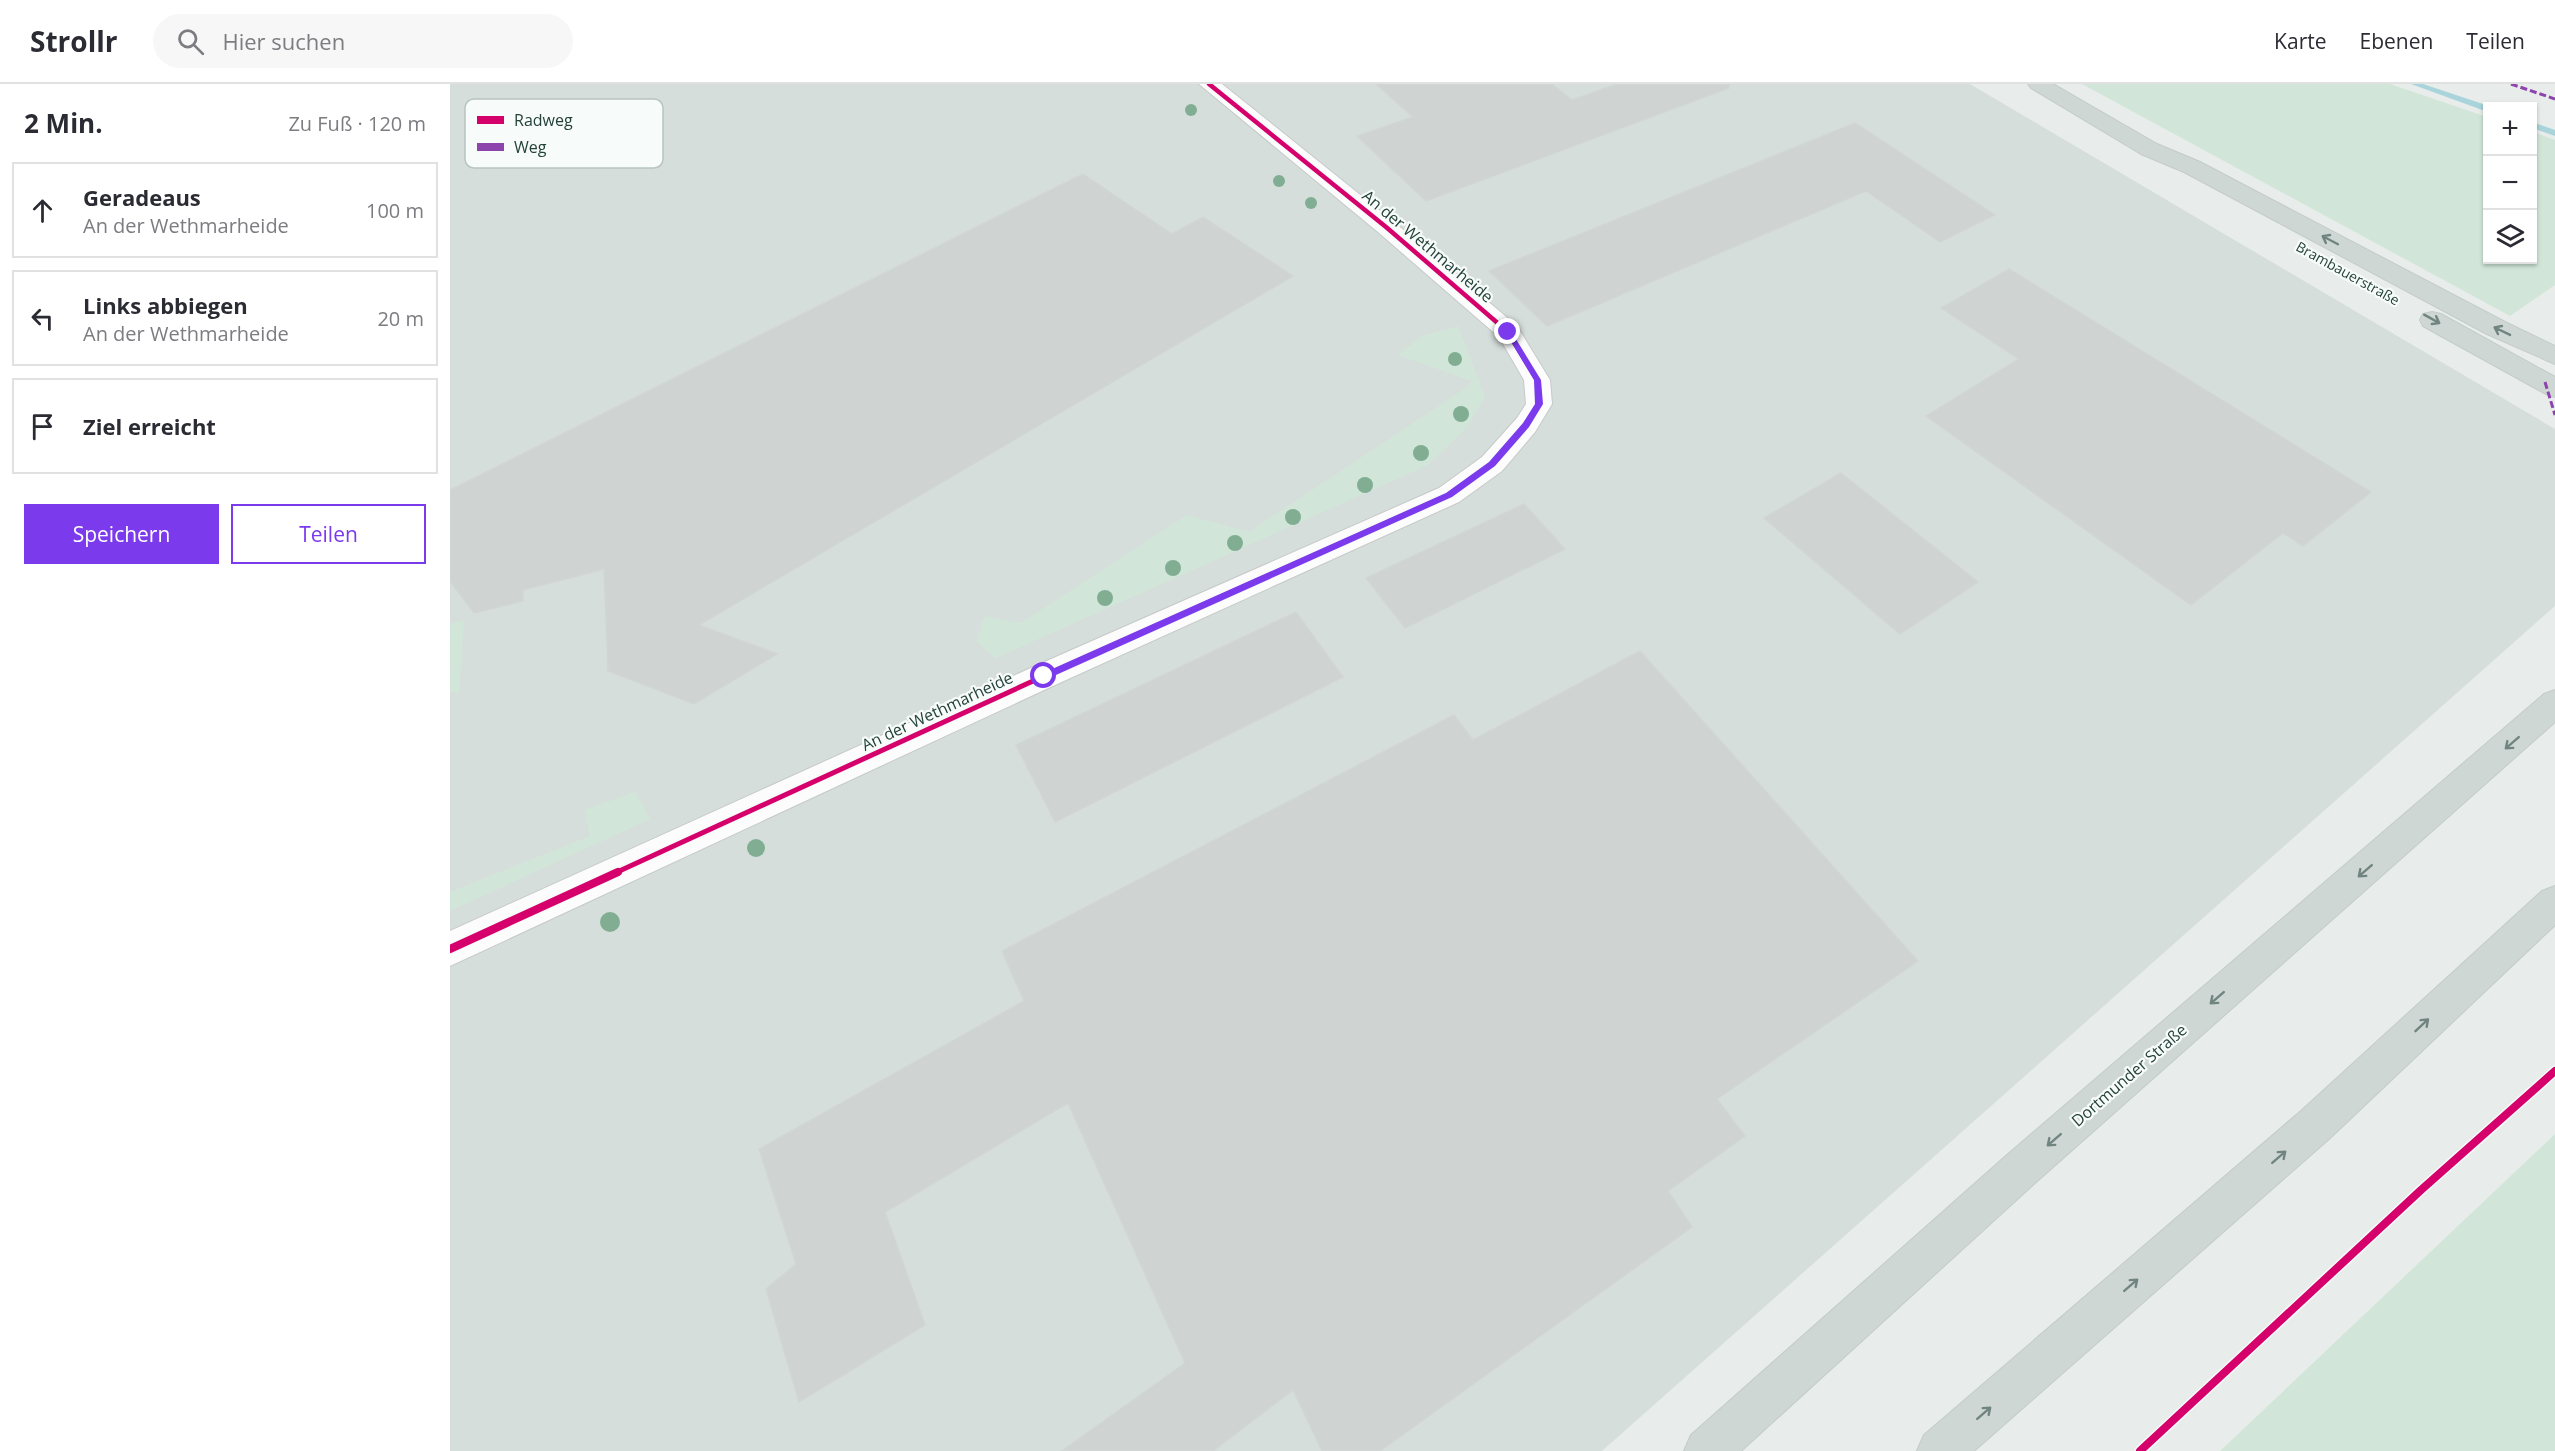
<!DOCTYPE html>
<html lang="de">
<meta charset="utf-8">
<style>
body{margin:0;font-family:"Open Sans",sans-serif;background:#f7f7f7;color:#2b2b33}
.controls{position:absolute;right:18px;top:18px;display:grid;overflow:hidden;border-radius:0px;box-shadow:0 2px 4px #0004}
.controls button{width:54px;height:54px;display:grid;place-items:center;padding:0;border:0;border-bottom:2px solid #e1e1e2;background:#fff;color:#2b2b33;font:30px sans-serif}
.stop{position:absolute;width:18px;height:18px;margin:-14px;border:4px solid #7c3aed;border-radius:50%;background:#fff}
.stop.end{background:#7c3aed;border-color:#fff;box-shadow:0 2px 6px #0008}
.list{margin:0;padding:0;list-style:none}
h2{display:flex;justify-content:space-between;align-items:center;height:78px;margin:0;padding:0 24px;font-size:26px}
h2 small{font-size:20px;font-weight:400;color:#7c7c81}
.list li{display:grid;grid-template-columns:39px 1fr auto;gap:18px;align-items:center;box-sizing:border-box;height:96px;margin:0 12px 12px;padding:0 12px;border:2px solid #e1e1e2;border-radius:0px}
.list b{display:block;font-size:22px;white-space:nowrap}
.list p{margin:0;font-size:20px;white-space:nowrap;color:#7c7c81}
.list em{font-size:20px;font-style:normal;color:#7c7c81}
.actions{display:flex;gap:12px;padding:18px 24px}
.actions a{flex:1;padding:14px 0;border:2px solid #7c3aed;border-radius:0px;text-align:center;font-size:21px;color:#7c3aed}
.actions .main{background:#7c3aed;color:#fff}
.icon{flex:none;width:33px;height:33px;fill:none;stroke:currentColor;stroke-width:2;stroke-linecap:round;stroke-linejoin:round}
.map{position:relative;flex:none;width:2105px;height:1367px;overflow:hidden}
header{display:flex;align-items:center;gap:36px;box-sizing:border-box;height:84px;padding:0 30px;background:#fff;border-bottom:2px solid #e1e1e2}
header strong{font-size:28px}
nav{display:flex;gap:33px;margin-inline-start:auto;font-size:21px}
.search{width:420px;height:54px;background:#f7f7f7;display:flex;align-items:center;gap:15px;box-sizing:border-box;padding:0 21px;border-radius:33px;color:#7c7c81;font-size:22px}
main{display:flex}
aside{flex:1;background:#fff}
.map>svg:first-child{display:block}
</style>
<header>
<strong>Strollr</strong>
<div class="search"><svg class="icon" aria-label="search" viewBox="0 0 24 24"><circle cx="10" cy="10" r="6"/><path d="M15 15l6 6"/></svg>Hier suchen</div>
<nav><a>Karte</a><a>Ebenen</a><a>Teilen</a></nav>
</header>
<main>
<aside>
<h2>2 Min.<small>Zu Fuß · 120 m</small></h2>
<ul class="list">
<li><svg class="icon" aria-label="ahead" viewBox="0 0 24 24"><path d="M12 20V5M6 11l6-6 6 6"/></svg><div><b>Geradeaus</b><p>An der Wethmarheide</p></div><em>100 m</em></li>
<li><svg class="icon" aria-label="left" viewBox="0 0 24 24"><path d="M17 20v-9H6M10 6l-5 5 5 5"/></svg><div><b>Links abbiegen</b><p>An der Wethmarheide</p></div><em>20 m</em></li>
<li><svg class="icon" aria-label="arrive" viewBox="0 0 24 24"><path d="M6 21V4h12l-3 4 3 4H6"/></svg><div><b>Ziel erreicht</b></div></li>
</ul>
<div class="actions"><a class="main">Speichern</a><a>Teilen</a></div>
</aside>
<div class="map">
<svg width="2105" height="1367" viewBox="0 0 2105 1367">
<rect width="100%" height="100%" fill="#e8edeb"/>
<polygon fill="#d6dedb" points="0,0 1520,0 2105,345 2105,522 1152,1367 0,1367"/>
<g fill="#d1e6d8">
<polygon points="1632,0 1940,0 2037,33 2038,176 2082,176 2083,48 2105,56 2105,201 2060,232"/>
<polygon points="1008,242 1035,313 1018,342 978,381 546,574 527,558 534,532 571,539 737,431 799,448 1016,304 1022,297 948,271 972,252"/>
<polygon points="14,536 9,609 0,608 0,540"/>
<polygon points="185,708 200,735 0,827 0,808 140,752 135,726"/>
<polygon points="2105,1050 2105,1367 1770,1367"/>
</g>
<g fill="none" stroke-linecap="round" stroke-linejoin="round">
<g fill="#a9d4db" fill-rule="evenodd">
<polygon points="1961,0 1973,0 2039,22 2038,27 2035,27"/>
<polygon points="2082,38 2105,46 2105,52 2082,44"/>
</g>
</g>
<g fill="#cfd4d2" stroke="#d1d6d4" stroke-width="1.5">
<polygon points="926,0 1102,0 1122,16 1167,0 1279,0 1279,4 976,117 907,52 963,33"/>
<polygon points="1405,39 1545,131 1490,158 1416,107 1097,242 1039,187"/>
<polygon points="633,90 722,150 753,133 843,192 249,541 327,570 244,620 158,587 154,485 73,506 73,517 24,529 0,497 0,406"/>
<polygon points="1559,185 1921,408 1853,462 1833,449 1741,521 1476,332 1569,275 1491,224"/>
<polygon points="1391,389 1528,498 1450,550 1314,434"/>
<polygon points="1074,420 1115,465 955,544 916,494"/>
<polygon points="846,528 893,593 605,738 566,661"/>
<polygon points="1190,567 1468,877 1267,1015 1295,1052 1218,1107 1242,1143 930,1367 872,1367 843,1306 763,1367 612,1367 735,1279 618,1019 435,1128 475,1241 349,1318 316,1205 346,1180 309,1065 574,917 552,867 1004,631 1023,656"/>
</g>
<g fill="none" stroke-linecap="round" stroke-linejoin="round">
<defs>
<polygon id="minor" points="749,0 772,0 944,138 1067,242 1100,296 1102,320 1085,348 1052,387 1009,418 605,601 0,882 0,847 583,583 989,404 1032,373 1067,334 1076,320 1074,296 1049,253 928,148"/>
<g id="major">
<polygon points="1578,0 1603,0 1707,60 1750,78 2055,238 2105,262 2105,280 2037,250 1734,88 1691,70 1581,4"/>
<polygon points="1982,228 1991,230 2105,293 2105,313 2096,310 1973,242 1970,236 1973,230"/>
<polygon points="2105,606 2105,638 1585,1099 1291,1367 1234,1367 1241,1351 1557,1071 2094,610"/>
<polygon points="2105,802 2105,841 1879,1055 1524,1367 1467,1367 1474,1351 1851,1027 2092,807"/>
</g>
</defs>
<use href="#minor" stroke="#c5cac8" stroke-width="2"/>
<use href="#major" stroke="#c3ccc9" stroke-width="2"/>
<use href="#minor" fill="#fcfcfc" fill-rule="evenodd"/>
<use href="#major" fill="#cfd7d5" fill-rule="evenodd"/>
<g stroke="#8e44ad" stroke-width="3" stroke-dasharray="7 3" stroke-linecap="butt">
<polyline points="2061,0 2105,15"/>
<polyline points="2095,298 2105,331"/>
</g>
<defs>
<polyline id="cycleway-far2" points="759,0 936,143 1058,248 1087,296 1089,320 1074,344"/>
<polyline id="cycleway-far1" points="165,789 594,592 999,411 1042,380 1075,342"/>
<g id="cycleway">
<polyline points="0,865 168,788"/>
<polyline points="1690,1367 1971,1106 2105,987"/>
</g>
</defs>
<use href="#cycleway-far2" stroke="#f7fbf9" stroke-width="8"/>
<use href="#cycleway-far1" stroke="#f7fbf9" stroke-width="9"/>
<use href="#cycleway" stroke="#f7fbf9" stroke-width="11"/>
<use href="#cycleway-far2" stroke="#d6006c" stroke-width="4.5"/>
<use href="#cycleway-far1" stroke="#d6006c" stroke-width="5"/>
<use href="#cycleway" stroke="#d6006c" stroke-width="8"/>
</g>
<g fill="#81ae93">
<circle cx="741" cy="26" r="6"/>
<circle cx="829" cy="97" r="6"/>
<circle cx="861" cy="119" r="6"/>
<circle cx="1005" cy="275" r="7"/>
<circle cx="1011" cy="330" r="8"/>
<circle cx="971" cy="369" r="8"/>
<circle cx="915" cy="401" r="8"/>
<circle cx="843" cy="433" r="8"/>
<circle cx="785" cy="459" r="8"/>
<circle cx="723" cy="484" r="8"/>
<circle cx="655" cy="514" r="8"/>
<circle cx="306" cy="764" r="9"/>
<circle cx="160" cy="838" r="10"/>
</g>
<defs><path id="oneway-shaft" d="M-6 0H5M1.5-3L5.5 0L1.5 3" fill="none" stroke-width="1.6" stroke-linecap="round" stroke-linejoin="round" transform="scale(1.5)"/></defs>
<g stroke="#718580">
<use href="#oneway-shaft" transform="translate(1880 156) rotate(-152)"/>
<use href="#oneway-shaft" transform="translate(1982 235) rotate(29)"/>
<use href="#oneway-shaft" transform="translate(2052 247) rotate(-154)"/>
<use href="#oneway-shaft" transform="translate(2062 659) rotate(139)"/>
<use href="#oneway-shaft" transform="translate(1915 787) rotate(139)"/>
<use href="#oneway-shaft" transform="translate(1767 914) rotate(139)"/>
<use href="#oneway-shaft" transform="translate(1972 941) rotate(-43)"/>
<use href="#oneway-shaft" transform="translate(1604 1056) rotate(139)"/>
<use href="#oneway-shaft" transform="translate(1829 1073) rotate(-41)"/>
<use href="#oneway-shaft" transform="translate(1681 1201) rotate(-41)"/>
<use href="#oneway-shaft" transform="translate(1534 1329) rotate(-41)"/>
</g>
<polygon fill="#7c3aed" points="1058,246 1061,247 1091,296 1093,320 1079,343 1045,382 1002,413 597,595 591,595 591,590 996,409 1039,378 1073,339 1085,320 1084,296 1055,248"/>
<g text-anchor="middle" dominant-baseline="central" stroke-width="4.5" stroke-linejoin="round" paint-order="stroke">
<g font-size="14" fill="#24423a" stroke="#f7fbf9">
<text transform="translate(1898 189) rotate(29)">Brambauerstraße</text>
</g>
<g font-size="16" fill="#24423a" stroke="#f7fbf9">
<text transform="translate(978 162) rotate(40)">An der Wethmarheide</text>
<text transform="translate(487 627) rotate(-25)">An der Wethmarheide</text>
<text transform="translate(1679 991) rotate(-41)">Dortmunder Straße</text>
</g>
</g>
<rect x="15" y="15" width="198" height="69" rx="9" fill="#f7fbf9" stroke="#b8c4c0" stroke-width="1.5"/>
<rect x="27" y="32" width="27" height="8" fill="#d6006c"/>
<rect x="27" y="59" width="27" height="8" fill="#8e44ad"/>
<g font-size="16" fill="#24423a">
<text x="64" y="42">Radweg</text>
<text x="64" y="69">Weg</text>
</g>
</svg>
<div class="controls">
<button>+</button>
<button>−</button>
<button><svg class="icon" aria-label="layers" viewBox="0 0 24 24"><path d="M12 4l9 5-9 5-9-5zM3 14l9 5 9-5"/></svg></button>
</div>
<div class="stop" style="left:594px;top:592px"></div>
<div class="stop end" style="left:1058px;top:248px"></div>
</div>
</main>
